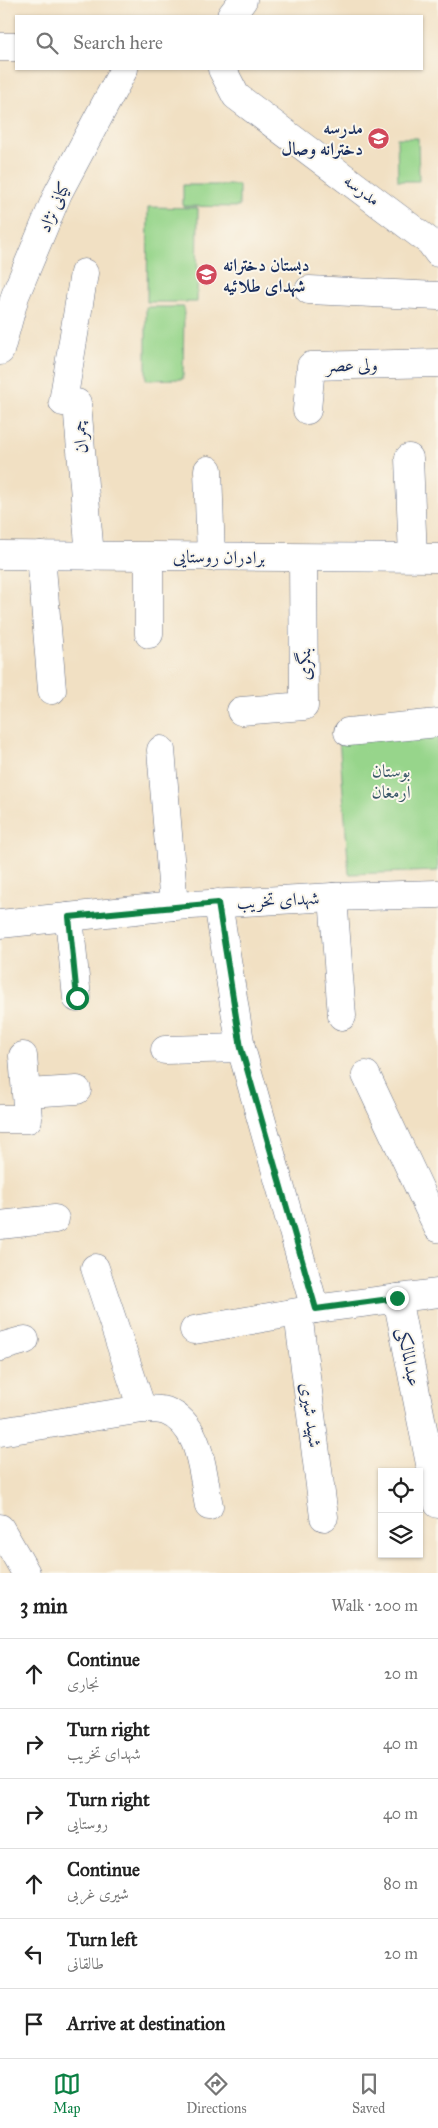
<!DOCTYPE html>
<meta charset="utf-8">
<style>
body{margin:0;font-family:"IM FELL Great Primer",Amiri,serif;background:#f6f6f6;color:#222}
.controls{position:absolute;right:15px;bottom:15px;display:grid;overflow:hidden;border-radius:0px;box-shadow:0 1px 4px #0004}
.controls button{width:45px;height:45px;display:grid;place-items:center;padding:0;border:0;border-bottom:1px solid #e0e0e0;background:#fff;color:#222;font:25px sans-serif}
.stop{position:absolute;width:15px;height:15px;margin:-11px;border:4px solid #0b8043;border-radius:50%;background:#fff}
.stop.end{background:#0b8043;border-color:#fff;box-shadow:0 1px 5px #0008}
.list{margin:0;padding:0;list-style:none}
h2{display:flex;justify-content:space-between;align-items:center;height:65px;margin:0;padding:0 20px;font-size:21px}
h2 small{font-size:16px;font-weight:400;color:#767676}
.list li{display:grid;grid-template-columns:32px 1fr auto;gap:15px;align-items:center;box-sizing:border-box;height:70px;padding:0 20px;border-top:1px solid #e0e0e0}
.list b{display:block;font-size:19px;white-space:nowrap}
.list p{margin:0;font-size:16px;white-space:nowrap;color:#767676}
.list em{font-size:16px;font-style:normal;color:#767676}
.icon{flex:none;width:28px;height:28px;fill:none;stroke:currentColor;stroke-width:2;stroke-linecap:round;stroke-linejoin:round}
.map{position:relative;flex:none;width:438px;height:1573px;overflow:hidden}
.search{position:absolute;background:#fff;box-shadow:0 1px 4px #0004;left:15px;right:15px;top:15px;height:55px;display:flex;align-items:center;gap:12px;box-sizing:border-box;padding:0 18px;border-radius:0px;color:#767676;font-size:19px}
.sheet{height:485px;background:#fff}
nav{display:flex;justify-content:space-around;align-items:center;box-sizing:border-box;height:70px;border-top:1px solid #e0e0e0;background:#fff;font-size:14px;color:#767676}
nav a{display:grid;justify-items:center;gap:2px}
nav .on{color:#0b8043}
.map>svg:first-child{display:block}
</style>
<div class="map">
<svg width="438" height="1573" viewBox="0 0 438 1573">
<rect width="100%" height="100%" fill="#fbf7ec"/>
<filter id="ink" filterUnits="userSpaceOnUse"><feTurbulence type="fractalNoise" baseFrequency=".02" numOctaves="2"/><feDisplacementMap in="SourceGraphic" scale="10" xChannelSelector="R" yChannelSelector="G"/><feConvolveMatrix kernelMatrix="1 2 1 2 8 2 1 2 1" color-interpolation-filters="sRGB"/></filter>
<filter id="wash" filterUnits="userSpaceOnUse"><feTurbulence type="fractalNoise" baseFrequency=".0096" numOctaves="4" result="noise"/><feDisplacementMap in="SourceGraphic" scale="20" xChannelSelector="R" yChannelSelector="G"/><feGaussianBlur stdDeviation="1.12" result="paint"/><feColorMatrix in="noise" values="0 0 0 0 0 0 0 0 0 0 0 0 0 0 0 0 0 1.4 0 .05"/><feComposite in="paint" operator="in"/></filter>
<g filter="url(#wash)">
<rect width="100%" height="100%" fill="#f1e0c3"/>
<g fill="#97d58b" stroke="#598274">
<polygon points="397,138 418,138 419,181 398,181"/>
<polygon points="183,185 239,185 239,207 183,206"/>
<polygon points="148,207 198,208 197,302 147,302"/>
<polygon points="146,307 184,307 183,379 146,380"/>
<polygon points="438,730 438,871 349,874 339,738"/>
</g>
</g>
<g filter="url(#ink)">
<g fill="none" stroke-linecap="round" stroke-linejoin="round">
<defs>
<g id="minor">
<polyline points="231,16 243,0"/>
<polyline points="0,47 16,47"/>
<polyline points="222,69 236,96 430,242 438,253"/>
<polyline points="84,273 63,402 77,403 90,556"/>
<polyline points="309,290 438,296"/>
<polyline points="0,351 15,296 58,193 124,69"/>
<polyline points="307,410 311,366 438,363"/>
<polyline points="409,458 413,557"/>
<polyline points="208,470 211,557"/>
<polyline points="0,555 438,558"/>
<polyline points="41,555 52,690"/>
<polyline points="149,557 149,634"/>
<polyline points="241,711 304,706 303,558"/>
<polyline points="348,732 438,723"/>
<polyline points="161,750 174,906"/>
<polyline points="333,897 342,1016"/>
<polyline points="218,903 241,1048 315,1309"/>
<polyline points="69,917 77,998"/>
<polyline points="0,924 174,906 333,897 438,894"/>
<polyline points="165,1050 241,1048"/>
<polyline points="366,1075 438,1228"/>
<polyline points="27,1093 77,1090"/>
<polyline points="0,1119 28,1119 23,1056"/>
<polyline points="0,1225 55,1219"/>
<polyline points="95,1268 142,1409"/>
<polyline points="397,1298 438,1504"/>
<polyline points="298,1313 324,1517"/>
<polyline points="194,1330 315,1309 438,1293"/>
<polyline points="0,1347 25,1340"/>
<path d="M0,1432L142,1409C150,1409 159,1409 166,1411C202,1425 202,1473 209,1506"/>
<polyline points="0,1528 26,1573"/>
</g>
</defs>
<use href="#minor" stroke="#666d81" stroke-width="29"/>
<use href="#minor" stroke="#fff" stroke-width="28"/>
</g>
</g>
<g fill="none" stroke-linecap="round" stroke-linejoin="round" filter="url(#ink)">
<polyline stroke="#0b8043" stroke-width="6" points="77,998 69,917 218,903 241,1048 316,1309 397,1298"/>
</g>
<defs>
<symbol id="school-disc" viewBox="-11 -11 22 22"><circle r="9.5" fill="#d1495b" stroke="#fbf7ec"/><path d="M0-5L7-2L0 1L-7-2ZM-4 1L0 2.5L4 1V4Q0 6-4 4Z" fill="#fff"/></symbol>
</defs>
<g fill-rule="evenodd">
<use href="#school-disc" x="366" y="126" width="25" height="25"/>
<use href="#school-disc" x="194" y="262" width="25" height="25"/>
</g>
<g text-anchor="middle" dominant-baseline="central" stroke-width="4" stroke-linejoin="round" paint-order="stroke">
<g font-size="18" font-weight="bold" fill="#1b2f5e" stroke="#fbf7ec" text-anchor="end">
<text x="363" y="128">مدرسه<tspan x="363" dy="21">دخترانه وصال</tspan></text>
<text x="223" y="265" text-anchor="start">دبستان دخترانه<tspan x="223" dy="21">شهدای طلائیه</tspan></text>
</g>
<g font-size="18" fill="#1b2f5e" stroke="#fbf7ec">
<text transform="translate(362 190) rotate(37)">مدرسه</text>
<text transform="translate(54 207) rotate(-66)">کیانی نژاد</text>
<text transform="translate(352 365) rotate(-1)">ولی عصر</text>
<text transform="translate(80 437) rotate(-95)">چمران</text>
<text transform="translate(219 557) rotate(1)">برادران روستایی</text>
<text transform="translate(304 664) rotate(-90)">بنگری</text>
<text transform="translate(278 900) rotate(-3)">شهدای تخریب</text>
<text transform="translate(409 1357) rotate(79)">عبدالمالکی</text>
<text transform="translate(311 1415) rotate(82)">شهید شیری</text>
</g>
<g font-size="18" fill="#3a5869" stroke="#fbf7ec">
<text x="391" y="771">بوستان<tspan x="391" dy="21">ارمغان</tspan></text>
</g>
</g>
</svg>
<div class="controls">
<button><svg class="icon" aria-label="locate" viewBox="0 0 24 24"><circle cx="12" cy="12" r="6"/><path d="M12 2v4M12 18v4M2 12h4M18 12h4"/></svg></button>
<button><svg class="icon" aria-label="layers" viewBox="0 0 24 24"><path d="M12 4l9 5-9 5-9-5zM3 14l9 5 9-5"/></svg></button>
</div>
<div class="stop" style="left:77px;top:998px"></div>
<div class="stop end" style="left:397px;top:1298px"></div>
<div class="search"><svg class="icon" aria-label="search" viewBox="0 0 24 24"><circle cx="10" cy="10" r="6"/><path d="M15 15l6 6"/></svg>Search here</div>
</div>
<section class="sheet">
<h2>3 min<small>Walk · 200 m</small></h2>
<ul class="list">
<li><svg class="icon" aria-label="ahead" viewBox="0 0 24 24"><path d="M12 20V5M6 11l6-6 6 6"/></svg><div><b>Continue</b><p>نجاری</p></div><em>20 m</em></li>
<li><svg class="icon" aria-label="right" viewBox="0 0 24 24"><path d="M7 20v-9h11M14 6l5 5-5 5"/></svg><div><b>Turn right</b><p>شهدای تخریب</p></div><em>40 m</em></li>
<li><svg class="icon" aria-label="right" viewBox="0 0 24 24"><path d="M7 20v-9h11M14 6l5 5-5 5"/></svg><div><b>Turn right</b><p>روستایی</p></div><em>40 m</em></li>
<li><svg class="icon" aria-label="ahead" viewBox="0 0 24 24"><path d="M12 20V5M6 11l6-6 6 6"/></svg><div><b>Continue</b><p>شیری غربی</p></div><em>80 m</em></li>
<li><svg class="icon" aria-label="left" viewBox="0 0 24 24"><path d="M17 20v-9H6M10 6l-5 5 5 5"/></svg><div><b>Turn left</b><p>طالقانی</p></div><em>20 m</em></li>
<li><svg class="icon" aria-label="arrive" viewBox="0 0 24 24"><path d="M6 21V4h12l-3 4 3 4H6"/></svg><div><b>Arrive at destination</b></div></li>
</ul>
</section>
<nav>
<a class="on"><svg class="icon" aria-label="map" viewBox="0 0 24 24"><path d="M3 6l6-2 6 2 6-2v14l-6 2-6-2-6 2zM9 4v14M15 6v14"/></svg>Map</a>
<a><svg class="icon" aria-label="directions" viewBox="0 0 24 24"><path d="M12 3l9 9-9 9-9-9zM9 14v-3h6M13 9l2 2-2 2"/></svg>Directions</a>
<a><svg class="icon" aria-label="saved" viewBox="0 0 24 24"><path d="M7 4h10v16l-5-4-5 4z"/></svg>Saved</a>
</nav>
